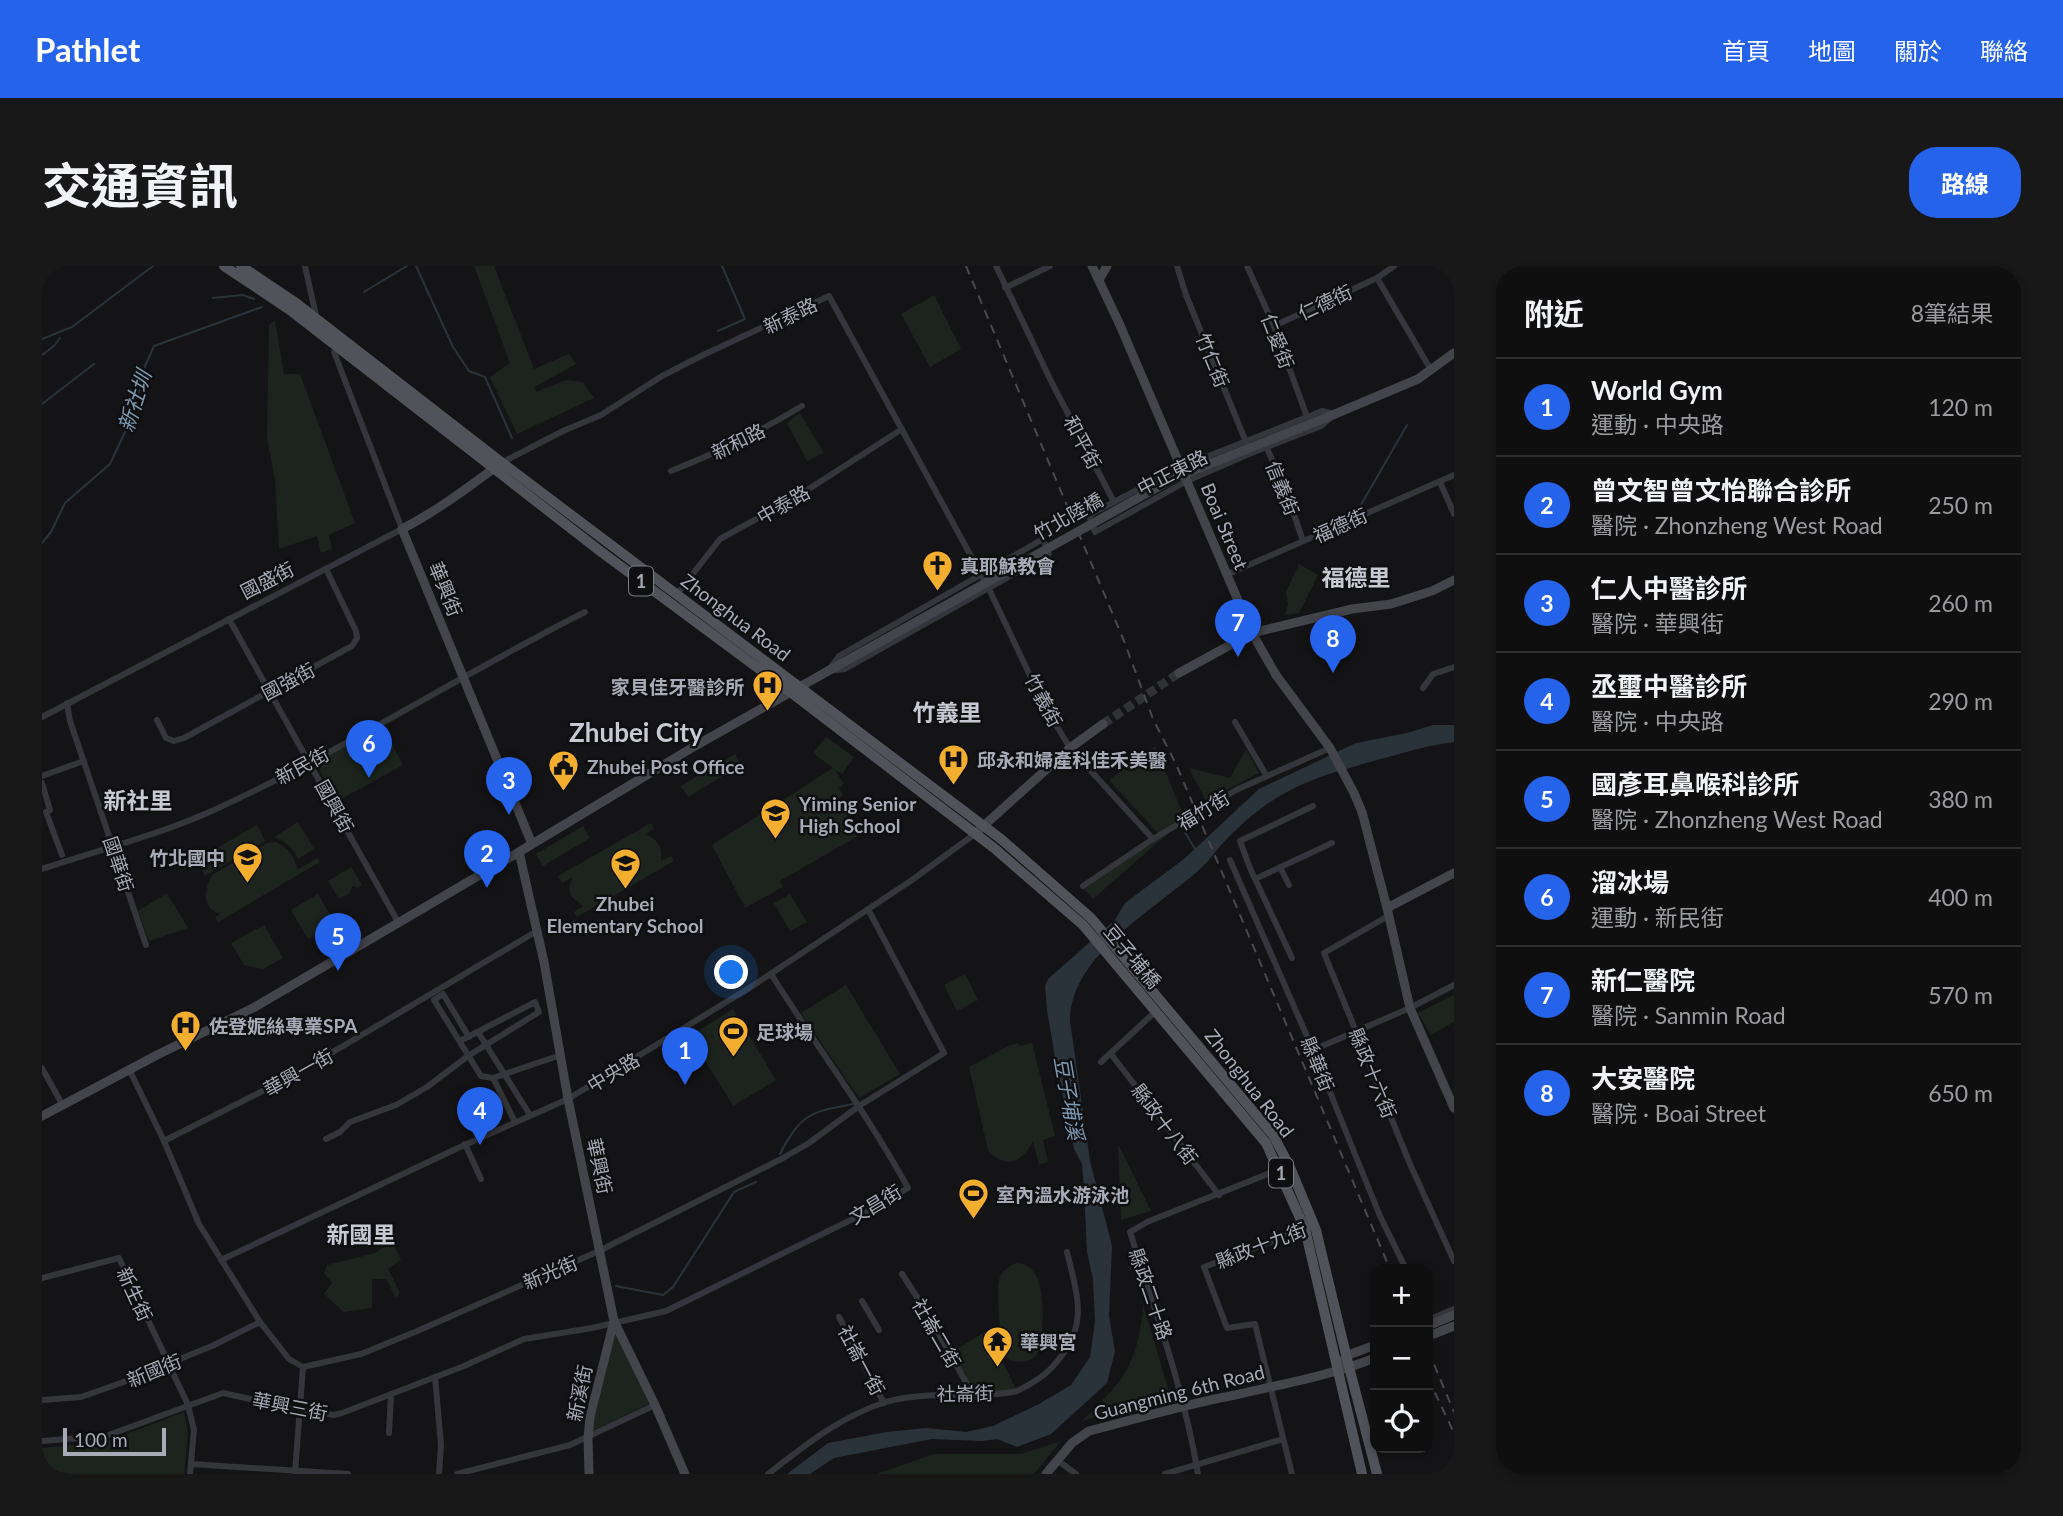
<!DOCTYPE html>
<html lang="zh-TW">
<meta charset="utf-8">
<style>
body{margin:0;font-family:Lato,"Noto Sans TC",sans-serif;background:#181819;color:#f1f3f6}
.controls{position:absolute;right:21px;bottom:21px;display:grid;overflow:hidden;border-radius:14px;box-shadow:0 4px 10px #0003}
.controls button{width:63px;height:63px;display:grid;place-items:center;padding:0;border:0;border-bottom:2px solid #2f2f30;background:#0f0f10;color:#f1f3f6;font:35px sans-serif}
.scale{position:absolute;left:21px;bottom:18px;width:103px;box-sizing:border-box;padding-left:7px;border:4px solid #a6abb6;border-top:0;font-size:19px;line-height:24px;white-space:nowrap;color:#a6abb6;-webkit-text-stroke:5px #0f0f11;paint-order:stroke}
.you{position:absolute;left:690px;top:707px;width:24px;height:24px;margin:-18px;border:5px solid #fff;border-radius:50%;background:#1a73e8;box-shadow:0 0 0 10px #1a73e833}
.badge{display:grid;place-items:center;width:46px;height:46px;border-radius:50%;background:#2563eb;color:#fff;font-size:23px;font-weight:700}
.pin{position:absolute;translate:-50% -58px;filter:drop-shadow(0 2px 4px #0008)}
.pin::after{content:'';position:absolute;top:37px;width:24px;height:21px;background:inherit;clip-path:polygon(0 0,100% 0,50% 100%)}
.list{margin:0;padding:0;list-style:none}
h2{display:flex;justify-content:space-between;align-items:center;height:91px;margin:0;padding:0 28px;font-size:30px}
h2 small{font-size:23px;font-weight:400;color:#9b9c9f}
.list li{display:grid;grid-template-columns:46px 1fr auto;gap:21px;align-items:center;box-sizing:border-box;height:98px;padding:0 28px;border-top:2px solid #2f2f30}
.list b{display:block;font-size:26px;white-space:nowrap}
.list p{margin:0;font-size:23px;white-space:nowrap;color:#9b9c9f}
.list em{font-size:23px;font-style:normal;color:#9b9c9f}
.icon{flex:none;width:38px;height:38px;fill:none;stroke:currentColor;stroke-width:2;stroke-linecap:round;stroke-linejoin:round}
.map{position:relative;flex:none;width:1412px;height:1208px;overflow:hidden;border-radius:28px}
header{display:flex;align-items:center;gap:42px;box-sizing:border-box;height:98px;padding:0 35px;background:#2563eb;color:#fff}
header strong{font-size:33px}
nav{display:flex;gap:38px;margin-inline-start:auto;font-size:24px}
.intro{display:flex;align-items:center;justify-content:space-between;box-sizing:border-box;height:168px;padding:0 42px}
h1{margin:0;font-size:49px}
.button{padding:18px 32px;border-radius:28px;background:#2563eb;color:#fff;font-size:24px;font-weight:700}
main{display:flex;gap:42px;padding:0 42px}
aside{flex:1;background:#0f0f10;border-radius:28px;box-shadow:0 4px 10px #0003}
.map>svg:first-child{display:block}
</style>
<header>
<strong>Pathlet</strong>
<nav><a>首頁</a><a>地圖</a><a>關於</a><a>聯絡</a></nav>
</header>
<div class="intro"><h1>交通資訊</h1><a class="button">路線</a></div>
<main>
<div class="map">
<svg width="1412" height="1208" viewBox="0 0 1412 1208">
<rect width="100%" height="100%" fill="#141416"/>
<g fill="#1c241d">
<polygon points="432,0 452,0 492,103 527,88 534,98 493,121 494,126 524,114 541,116 552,132 475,168 448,111 468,97"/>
<polygon points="892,29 919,83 888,101 859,48"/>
<polygon points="233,54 242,108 258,108 313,257 287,269 290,283 279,287 275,270 237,283 233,214 225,172 227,59"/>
<polygon points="758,147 782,187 765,195 745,157"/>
<polygon points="1257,298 1276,309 1257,347 1243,349 1246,338 1244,326"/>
<polygon points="339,458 361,499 296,535 273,496"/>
<path d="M784,471L812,491L800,508L793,504L802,518L797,522L801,529L791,536C804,542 807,550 807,564L817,559L821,567L738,615L741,621L703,642L670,579L791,502L771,487Z"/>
<polygon points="1113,480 1142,551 1119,567 1114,565 1067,514"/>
<polygon points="1204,483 1217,507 1164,535 1147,502 1188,512"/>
<polygon points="693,488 699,499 646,531 639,520"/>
<path d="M256,556L272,583L256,593C250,580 244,576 232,571Z"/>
<path d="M609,557L612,563L604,568C616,574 621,582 619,595L629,590L632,595L535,651L532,646L542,640C529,631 524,629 530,612L520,617L516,610Z"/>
<polygon points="215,559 223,575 163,610 154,594"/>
<polygon points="541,560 548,572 501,600 494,588"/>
<polygon points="1131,563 1051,633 1042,623"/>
<path d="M234,576C247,583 253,589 255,604L275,592L278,596L176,656L173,651L178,648C159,641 162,624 170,609L225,577Z"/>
<polygon points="309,601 320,619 316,622 310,620 308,627 297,633 286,615"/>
<polygon points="125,627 146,662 107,675 96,645"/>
<polygon points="276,628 293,657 266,673 249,644"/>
<polygon points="748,628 765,656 748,665 732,637"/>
<polygon points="222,659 241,692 221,703 202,699 189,677"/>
<polygon points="923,708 936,734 915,745 902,719"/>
<polygon points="804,719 858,808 817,832 759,747"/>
<polygon points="1412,729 1412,756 1389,769 1376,747"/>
<polygon points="691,743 734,814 691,840 648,770"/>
<path d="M976,777L978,780L990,777L1013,870L1001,874L1006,896L997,899L991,875C980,896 965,905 946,884L927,801L968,779Z"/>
<polygon points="1076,878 1109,945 1079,954"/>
<polygon points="350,976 359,994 346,1003 358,1027 354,1032 344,1013 330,1013 330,1042 302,1046 282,1028 290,1017 282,1007 285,999 333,987"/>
<path d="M974,997C1007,998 1000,1053 1000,1077C996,1094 982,1100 966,1093C958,1083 953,1023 958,1011C961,1004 967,1000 974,997Z"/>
<path d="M1101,1038L1128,1129L1040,1155C1055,1140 1079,1118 1087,1099C1096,1081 1100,1058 1101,1038Z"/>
<polygon points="573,1065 607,1138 549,1165"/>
<polygon points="945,1065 975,1125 930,1127 908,1087"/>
<polygon points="142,1146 146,1167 142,1208 0,1208 0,1182 66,1175"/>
<polygon points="1019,1175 992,1208 834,1208 892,1188 979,1188"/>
</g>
<path fill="#2a333a" d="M1391,459H1412V476C1382,480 1354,489 1324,497C1297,505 1270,512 1245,526C1220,539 1198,559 1179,579C1172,587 1166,596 1158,603C1114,643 1028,689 1028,755L1048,895L1070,980L1067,1050L1073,1085L1065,1117L1009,1168L975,1181L955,1173L940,1175L890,1173L792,1192L768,1208H745L786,1177L845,1166L884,1162L924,1166L951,1160L997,1138L1029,1119L1048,1091L1053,1055L1051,1013L1045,986L1042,923L1040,898L1032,883L1013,791L1005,744L1003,720L1006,713L1073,654L1083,637L1142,593L1217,523L1314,477L1365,467Z"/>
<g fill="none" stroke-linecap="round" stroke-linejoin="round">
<g stroke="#2a333a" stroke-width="2">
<polyline points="374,0 411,81 427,105 443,111 470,172"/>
<polyline points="322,26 365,0"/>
<polyline points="171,32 201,29 212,33"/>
<polyline points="676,65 703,53 680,0"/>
<polyline points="0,73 30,61 111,0"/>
<polyline points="0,89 12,80 18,72"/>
<polyline points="0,138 52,98"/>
<polyline points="1316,244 1365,159"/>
<polyline points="0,277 9,266 23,237 68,198 92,147 103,100 112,80 220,41"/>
<polyline points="1143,566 1153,583"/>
<path d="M738,888C759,848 768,846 811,838"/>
<polyline points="574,1020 621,1029 631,1021 692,926 714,916"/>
</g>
<polyline stroke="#313236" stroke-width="9" stroke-dasharray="9 4.5" stroke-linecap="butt" points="1061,458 1137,407"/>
<g stroke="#35363b" stroke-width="6">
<polyline points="263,0 275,54"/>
<polyline points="954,0 1010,117 1072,236"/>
<polyline points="1135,0 1144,29 1204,176"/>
<polyline points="1205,0 1232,60 1265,151"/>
<polyline points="1335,12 1389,104"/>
<polyline points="963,22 1008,0"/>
<polyline points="1232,60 1335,12 1352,0"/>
<polygon points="1280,145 1293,148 1279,160 1207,188 1145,215 1053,266 1047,249 1139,201"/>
<polyline points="1224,180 1244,225 1261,275"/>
<polyline points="457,198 521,165 559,149 620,110 659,90 787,30 947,323 1002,439 1028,482 1111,573"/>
<path d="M629,205C675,187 717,166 760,140"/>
<polyline points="1398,216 1412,248"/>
<polygon points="1001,273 1007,288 803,403 786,405 797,390"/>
<polyline points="1184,309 1412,209"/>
<polyline points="635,328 678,273 756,230 860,163"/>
<polyline points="187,353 356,656"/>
<polyline points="1381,422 1391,408 1412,401"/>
<polyline points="25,437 28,455 104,679"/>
<polyline points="0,451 360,263 292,86 296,81"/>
<polyline points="115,454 124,472 132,475 142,472 310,380 315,372 314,365 284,303"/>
<polyline points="1193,456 1224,509"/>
<polyline points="0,510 42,495"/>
<polyline points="0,517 8,544 4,546 20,589"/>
<polyline points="1188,594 1271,784 1338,950 1364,1003"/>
<polyline points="1238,601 1247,619"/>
<path d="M0,603C57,584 117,569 172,544C299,486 418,409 543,346"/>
<polyline points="1213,613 1290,577"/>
<polyline points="1041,620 1111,573 1194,524 1288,482"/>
<polyline points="1346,650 1282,687 1368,898 1412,995"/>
<polyline points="1250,692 1208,602 1198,575 1271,540"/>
<polyline points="436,766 488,849"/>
<polyline points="427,771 401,728 392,734 439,810 451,812 519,789"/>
<polyline points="1271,784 1368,742 1412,719"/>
<polyline points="1069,788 1177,929"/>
<polyline points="1059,796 1114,745"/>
<polyline points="0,802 20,838"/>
<polyline points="87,803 122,875 157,958 218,1056 247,1093 261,1101 319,1088 373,1066 557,985 741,892 767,877 817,840 902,787 826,643"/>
<polyline points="451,812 473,856"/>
<polyline points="284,873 298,866 308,856 354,839 385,821 426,790 497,746 493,736 418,775"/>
<polyline points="122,875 254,808 495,665"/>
<polyline points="423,878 439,913"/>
<polyline points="179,994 416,882 526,833 712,719 870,614 934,567"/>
<polyline points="860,1008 884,1045 930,1127"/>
<polyline points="0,1012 77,992 146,1139 152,1164 148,1208"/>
<polyline points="820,1035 837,1064"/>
<polyline points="1386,1049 1388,1053 1412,1043"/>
<polyline points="797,1051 842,1137"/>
<polyline points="393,1111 399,1179 397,1208"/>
<polyline points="0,1134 39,1131 79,1117 170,1080 218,1056"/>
<polyline points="347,1167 349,1128"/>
<path d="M0,1175L64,1170L181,1127L257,1144L292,1149L300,1147L422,1100L482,1073L550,1062L624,1045L827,945L866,922C826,848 774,780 729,708"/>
<polyline points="1015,1194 1034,1208"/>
<polyline points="149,1198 306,1208"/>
<polyline points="253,1207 261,1101"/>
<polyline points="415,1208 528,1179 613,1139"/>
<path d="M726,1208C762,1180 799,1150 844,1136C886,1124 929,1133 971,1126C981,1124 991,1116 999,1111C1008,1105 1015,1096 1021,1088C1046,1055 1034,1023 1025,986"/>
<polyline points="1123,1208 1241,1173"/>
<path d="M1156,1208C1142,1124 1114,1047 1088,966L1105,956L1238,903"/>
<polyline points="1250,1208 1213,1058 1185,1062 1162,1001 1265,962"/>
</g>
<g stroke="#43454b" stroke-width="9">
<polyline points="1050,0 1077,57 1210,367 1234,409 1288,482 1312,527 1320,546 1345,642 1368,742 1412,842"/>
<polyline points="1057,14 1065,0"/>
<polyline points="1293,148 1376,113 1412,87"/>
<path d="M451,203C421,225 393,246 360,263L490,578"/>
<polyline points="1137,407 1210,367 1310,343 1349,338 1390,325 1412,314"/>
<polyline points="937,564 1028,482 1061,458"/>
<polyline points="477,586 502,696 526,833 572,1055 613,1139 643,1208"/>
<polyline points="1345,642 1412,607"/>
<polyline points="0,850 115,789 211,742 477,586 653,480 786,405"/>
<polyline points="1388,1059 1412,1049"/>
<polyline points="1392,1068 1412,1060"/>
<polyline points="1294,1104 1304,1090 1333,1079"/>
<polyline points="547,1208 546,1172 548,1151 572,1055"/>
<path d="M1004,1208L1030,1177L1047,1165C1094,1153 1141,1139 1188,1130C1236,1119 1287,1110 1333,1092"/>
</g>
<g stroke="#51535a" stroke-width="10">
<polyline points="182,0 248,44 558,285 747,425 952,582 1041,659 1224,877 1263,963 1320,1208"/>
<polyline points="199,0 254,37 459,196 959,573 1049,652 1231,869 1247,899 1274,964 1307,1101 1335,1208"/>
</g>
<g stroke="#484a50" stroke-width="2" stroke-dasharray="9 7" stroke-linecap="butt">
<polyline points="924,0 1082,375 1111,453 1134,498 1348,1003"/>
<polyline points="1386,1084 1412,1146"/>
<polyline points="1386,1112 1412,1167"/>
</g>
<polyline stroke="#43454b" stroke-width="9" points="786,405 1132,212 1293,148"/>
</g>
<defs>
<symbol id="church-pin" viewBox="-11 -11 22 30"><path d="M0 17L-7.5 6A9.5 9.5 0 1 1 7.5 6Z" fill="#f3ae2f" stroke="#0f0f11"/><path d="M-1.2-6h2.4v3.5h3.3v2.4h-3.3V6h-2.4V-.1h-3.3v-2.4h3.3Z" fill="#111"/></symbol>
<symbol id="hospital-pin" viewBox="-11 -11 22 30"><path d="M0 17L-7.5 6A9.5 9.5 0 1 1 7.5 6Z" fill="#f3ae2f" stroke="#0f0f11"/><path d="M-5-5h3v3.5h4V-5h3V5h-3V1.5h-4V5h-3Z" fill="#111"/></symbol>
<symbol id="civic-pin" viewBox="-11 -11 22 30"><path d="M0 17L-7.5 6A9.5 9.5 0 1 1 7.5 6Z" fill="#f3ae2f" stroke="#0f0f11"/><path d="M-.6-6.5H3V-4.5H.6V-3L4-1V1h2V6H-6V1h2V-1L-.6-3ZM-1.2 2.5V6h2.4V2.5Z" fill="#111"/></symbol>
<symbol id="school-pin" viewBox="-11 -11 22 30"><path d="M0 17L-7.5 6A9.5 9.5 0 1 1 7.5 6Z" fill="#f3ae2f" stroke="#0f0f11"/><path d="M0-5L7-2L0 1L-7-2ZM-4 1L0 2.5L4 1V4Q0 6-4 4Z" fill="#111"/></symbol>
<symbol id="stadium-pin" viewBox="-11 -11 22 30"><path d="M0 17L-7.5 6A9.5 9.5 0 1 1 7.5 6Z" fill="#f3ae2f" stroke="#0f0f11"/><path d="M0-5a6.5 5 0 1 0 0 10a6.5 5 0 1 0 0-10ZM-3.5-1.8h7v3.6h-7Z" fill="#111"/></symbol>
<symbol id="temple-pin" viewBox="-11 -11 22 30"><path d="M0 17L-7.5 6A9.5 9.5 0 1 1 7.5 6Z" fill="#f3ae2f" stroke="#0f0f11"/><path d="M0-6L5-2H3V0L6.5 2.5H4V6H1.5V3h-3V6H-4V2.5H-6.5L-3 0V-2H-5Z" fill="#111"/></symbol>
</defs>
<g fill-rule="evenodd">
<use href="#church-pin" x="878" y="282" width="35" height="47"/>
<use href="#hospital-pin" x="708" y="402" width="35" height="47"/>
<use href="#hospital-pin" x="894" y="476" width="35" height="47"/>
<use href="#civic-pin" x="504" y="482" width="35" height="47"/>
<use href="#school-pin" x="716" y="530" width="35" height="47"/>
<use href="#school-pin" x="188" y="574" width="35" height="47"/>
<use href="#school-pin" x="566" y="580" width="35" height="47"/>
<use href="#hospital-pin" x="126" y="742" width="35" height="47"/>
<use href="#stadium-pin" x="674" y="748" width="35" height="47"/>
<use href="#stadium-pin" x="914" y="910" width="35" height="47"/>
<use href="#temple-pin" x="938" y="1058" width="35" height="47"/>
</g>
<g text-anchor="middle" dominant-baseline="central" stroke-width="5" stroke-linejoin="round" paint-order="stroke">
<g fill="#0f0f11" stroke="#797c84" stroke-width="2">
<rect x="587" y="300.5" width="24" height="29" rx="5"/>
<rect x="1227" y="892.5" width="24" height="29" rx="5"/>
</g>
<g font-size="18" font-weight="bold" fill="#a6abb6">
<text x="599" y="315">1</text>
<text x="1239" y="907">1</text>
</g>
<g font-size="19" fill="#a6abb6" stroke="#0f0f11">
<text transform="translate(1283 36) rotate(-25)">仁德街</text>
<text transform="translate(748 49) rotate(-26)">新泰路</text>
<text transform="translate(1236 75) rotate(69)">仁愛街</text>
<text transform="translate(1171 94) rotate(68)">竹仁街</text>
<text transform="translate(696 175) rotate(-26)">新和路</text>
<text transform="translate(1041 176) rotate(62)">和平街</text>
<text transform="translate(1130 206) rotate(-27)">中正東路</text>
<text transform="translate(1241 222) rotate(68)">信義街</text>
<text transform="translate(741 238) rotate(-30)">中泰路</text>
<text transform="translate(1026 250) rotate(-29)">竹北陸橋</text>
<text transform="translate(1298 259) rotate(-24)">福德街</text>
<text transform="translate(1183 260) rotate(67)">Boai Street</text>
<text transform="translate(225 314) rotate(-27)">國盛街</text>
<text transform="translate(404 323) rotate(68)">華興街</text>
<text transform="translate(694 351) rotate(37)">Zhonghua Road</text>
<text transform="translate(246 415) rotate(-28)">國強街</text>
<text transform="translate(1002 434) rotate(62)">竹義街</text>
<text transform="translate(260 499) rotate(-28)">新民街</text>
<text transform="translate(293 540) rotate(61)">國興街</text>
<text transform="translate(1161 544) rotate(-31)">福竹街</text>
<text transform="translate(77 598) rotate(72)">國華街</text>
<text transform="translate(1091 690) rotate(50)">豆子埔橋</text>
<text transform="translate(1276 798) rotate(68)">縣華街</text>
<text transform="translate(256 806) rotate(-29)">華興一街</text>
<text transform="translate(571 806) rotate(-31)">中央路</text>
<text transform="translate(1331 807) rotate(68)">縣政十六街</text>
<text transform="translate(1208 817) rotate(52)">Zhonghua Road</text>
<text transform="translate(1123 858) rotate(53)">縣政十八街</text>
<text transform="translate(558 900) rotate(78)">華興街</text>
<text transform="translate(833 938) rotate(-31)">文昌街</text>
<text transform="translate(1219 979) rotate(-21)">縣政十九街</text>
<text transform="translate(508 1006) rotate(-23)">新光街</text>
<text transform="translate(93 1028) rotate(65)">新生街</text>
<text transform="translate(1109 1028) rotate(71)">縣政二十路</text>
<text transform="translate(895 1067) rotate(60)">社崙二街</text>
<text transform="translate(820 1094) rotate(62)">社崙一街</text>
<text transform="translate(112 1104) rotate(-22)">新國街</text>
<text transform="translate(1137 1126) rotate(-14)">Guangming 6th Road</text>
<text transform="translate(537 1127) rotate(-78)">新溪街</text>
<text transform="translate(923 1127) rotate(-1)">社崙街</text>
<text transform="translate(248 1140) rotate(11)">華興三街</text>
</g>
<g font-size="19" font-weight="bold" fill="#a6abb6" stroke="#0f0f11" text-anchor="start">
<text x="918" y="299">真耶穌教會</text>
<text x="702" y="420" text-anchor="end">家貝佳牙醫診所</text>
<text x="935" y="493">邱永和婦產科佳禾美醫</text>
<text x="545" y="500">Zhubei Post Office</text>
<text x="757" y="537">Yiming Senior<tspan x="757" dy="22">High School</tspan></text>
<text x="183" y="591" text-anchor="end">竹北國中</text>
<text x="583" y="637" text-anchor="middle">Zhubei<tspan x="583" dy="22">Elementary School</tspan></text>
<text x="167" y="759">佐登妮絲專業SPA</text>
<text x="714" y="765">足球場</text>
<text x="954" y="928">室內溫水游泳池</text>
<text x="978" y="1075">華興宮</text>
</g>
<g font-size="21" font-style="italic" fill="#7c9ab2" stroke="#0f0f11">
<text transform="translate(92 135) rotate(-72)">新社圳</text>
<text transform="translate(1028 832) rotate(80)">豆子埔溪</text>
</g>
<g font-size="23" font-weight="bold" fill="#c7cad2" stroke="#0f0f11">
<text x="1314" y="311">福德里</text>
<text x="905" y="446">竹義里</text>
<text x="96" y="534">新社里</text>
<text x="319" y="968">新國里</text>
</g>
<g font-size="26" font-weight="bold" fill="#c7cad2" stroke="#0f0f11">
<text x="594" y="466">Zhubei City</text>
</g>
</g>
</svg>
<div class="controls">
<button>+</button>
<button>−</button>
<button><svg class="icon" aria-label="locate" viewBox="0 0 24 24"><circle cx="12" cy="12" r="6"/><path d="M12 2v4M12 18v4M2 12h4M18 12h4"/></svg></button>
</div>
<div class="scale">100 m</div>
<div class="you"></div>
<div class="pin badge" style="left:643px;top:819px">1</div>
<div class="pin badge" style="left:445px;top:622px">2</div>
<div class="pin badge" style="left:467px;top:549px">3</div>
<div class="pin badge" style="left:438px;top:879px">4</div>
<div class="pin badge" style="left:296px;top:705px">5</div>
<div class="pin badge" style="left:327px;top:512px">6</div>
<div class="pin badge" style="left:1196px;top:391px">7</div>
<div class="pin badge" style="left:1291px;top:407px">8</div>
</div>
<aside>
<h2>附近<small>8筆結果</small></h2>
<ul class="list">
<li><span class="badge">1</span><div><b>World Gym</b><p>運動 · 中央路</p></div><em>120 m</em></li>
<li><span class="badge">2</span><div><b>曾文智曾文怡聯合診所</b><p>醫院 · Zhonzheng West Road</p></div><em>250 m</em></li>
<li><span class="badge">3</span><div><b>仁人中醫診所</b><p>醫院 · 華興街</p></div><em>260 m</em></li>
<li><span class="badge">4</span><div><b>丞璽中醫診所</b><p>醫院 · 中央路</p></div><em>290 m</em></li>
<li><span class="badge">5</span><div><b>國彥耳鼻喉科診所</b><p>醫院 · Zhonzheng West Road</p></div><em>380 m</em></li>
<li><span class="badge">6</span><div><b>溜冰場</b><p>運動 · 新民街</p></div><em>400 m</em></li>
<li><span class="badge">7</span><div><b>新仁醫院</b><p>醫院 · Sanmin Road</p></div><em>570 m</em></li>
<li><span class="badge">8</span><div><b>大安醫院</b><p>醫院 · Boai Street</p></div><em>650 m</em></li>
</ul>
</aside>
</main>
